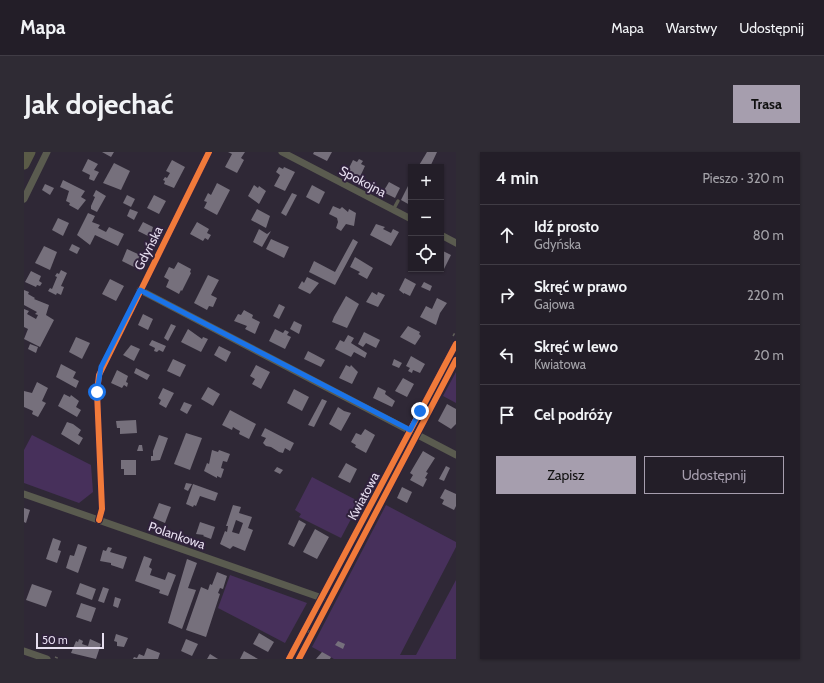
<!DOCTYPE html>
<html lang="pl">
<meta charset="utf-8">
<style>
body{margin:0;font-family:Cabin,sans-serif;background:#2f2b34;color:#f1f3f6}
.controls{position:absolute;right:12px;top:12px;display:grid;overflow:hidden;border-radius:0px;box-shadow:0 1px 3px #0004}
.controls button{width:36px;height:36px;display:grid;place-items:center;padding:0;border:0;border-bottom:1px solid #403c45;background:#231e28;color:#f1f3f6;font:20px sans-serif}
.scale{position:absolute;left:12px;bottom:10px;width:68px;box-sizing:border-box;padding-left:4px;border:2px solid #e6deef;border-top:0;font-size:11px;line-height:14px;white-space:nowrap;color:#e6deef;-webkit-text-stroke:3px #30223c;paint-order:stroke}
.stop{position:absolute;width:12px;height:12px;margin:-9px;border:3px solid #1a73e8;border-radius:50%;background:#fff}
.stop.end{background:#1a73e8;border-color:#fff;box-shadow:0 1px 4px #0008}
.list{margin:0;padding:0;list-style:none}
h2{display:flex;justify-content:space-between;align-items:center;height:52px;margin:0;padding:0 16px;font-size:17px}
h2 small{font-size:13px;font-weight:400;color:#a3a2a8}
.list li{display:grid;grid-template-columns:26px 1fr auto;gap:12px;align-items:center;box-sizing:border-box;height:60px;padding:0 16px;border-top:1px solid #403c45}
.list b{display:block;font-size:15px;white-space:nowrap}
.list p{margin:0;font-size:13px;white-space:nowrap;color:#a3a2a8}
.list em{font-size:13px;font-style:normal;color:#a3a2a8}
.actions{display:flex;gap:8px;padding:12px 16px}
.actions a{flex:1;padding:9px 0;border:1px solid #a69eae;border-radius:0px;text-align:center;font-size:14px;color:#a69eae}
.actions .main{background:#a69eae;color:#111}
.icon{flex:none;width:22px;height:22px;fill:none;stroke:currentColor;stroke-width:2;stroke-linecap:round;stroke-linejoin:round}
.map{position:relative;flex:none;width:432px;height:507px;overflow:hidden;border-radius:0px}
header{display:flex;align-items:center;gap:24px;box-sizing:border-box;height:56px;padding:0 20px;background:#231e28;border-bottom:1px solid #403c45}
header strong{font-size:19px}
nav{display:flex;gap:22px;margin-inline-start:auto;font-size:14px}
.intro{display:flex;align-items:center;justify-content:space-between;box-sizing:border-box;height:96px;padding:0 24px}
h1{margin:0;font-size:28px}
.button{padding:10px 18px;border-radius:0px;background:#a69eae;color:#111;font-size:14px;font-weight:700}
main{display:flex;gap:24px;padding:0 24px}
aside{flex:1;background:#231e28;border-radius:0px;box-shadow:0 1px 3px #0004}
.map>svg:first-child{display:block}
</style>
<header>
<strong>Mapa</strong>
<nav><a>Mapa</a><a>Warstwy</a><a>Udostępnij</a></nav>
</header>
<div class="intro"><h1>Jak dojechać</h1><a class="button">Trasa</a></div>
<main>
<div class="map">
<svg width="432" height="507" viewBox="0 0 432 507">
<rect width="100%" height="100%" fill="#2f2836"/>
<g fill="#47305b">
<polygon points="432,220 432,251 419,244"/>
<polygon points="8,283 67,313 69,340 55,351 0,331 0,298"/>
<polygon points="288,325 336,350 317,386 275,365 277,362 271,358"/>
<polygon points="362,353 432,390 432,395 376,503 392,503 432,428 432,507 310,507 288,495"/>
<polygon points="206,423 283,451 261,491 194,456"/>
</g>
<g fill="#76707c" fill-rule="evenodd">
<polygon points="78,0 90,0 87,5"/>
<polygon points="204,0 221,0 217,6 220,8 213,21 201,15 208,2"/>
<polygon points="290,0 308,0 303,9 289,2"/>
<polygon points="403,0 413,0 406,15 394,15"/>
<polygon points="64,7 74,12 70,18 75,20 70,29 65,27 66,23 58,19"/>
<polygon points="335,7 339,9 337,12 341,14 335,27 323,20 329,8 333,10"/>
<polygon points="148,8 161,15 150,36 140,32 141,29 139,28 141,25 143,26 146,21 142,19"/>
<polygon points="90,11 106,19 97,38 79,31"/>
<polygon points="255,15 259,17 260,15 271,20 261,39 250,34 256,23 252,20"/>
<polygon points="39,28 61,39 57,45 62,48 54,58 45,53 46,51 42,49 45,39 36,35"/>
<polygon points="387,28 387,50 386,53 377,48"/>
<polygon points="365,30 376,36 371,46 359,40"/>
<polygon points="193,31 206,38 193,63 180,56 183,50 180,49 184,41 187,43"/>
<polygon points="21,32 30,36 26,43 18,38"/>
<polygon points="230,33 234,36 235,34 242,39 235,52 224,44"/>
<polygon points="288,33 301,40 295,52 282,45"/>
<polygon points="72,38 82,44 73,60 67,57 67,54 71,45 69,44"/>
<polygon points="268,41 273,43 262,64 257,61"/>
<polygon points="103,43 111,47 107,55 99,51"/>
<polygon points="130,43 142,49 135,62 123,56"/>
<polygon points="309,54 316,57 318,55 324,60 325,57 332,61 330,74 322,72 317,79 312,76 314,70 313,66 305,62"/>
<polygon points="106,57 114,60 110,68 103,64"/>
<polygon points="233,57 246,64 242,76 227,68"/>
<polygon points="64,61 71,64 68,70 76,73 74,76 82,80 85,75 100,82 94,94 71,83 66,93 53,83"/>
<polygon points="34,66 45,71 39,84 28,78"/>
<polygon points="119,70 129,75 126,85 114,79"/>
<polygon points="173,70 185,77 183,81 187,83 184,88 181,86 179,89 166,82"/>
<polygon points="352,72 361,75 359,77 367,81 369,77 375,80 367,94 346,83"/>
<polygon points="235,77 243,82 247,79 238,95 229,90"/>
<polygon points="247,87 265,95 260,106 242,97"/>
<polygon points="329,87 334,90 311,133 285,120 290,109 311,120"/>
<polygon points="48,92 56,96 53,102 45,98"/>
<polygon points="20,94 33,100 26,118 11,111"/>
<polygon points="103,97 116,103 110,115 98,109"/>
<polygon points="417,98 427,103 420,117 417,115"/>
<polygon points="331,105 349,116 343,127 334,122 336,120 326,115"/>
<polygon points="154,110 167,117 166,120 167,121 158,139 157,138 155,142 142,135 145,128 140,125 145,115 150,117"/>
<polygon points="37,118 43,121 37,134 40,135 37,143 33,141 32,143 24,139 26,136 28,137 33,125 31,124 33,121 35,122"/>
<polygon points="7,119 17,124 15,129 18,131 16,134 13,133 12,135 1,130"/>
<polygon points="184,123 195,128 187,143 193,146 189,155 185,154 183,158 170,151"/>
<polygon points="283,125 295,131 286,142 274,136 278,129 280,131"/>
<polygon points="381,126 392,132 386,144 380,141 380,142 375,138"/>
<polygon points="86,127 100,134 92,149 78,142"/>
<polygon points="400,130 408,134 406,139 397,135"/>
<polygon points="0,138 5,140 4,142 11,146 10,147 25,153 22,163 30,168 16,195 0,187 4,177 0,175 0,157 5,159 3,162 12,167 14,163 11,162 13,160 0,153"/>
<polygon points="348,140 353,143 354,140 361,143 354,155 342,150"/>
<polygon points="322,144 335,152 323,176 308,170 310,165"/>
<polygon points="413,146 423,151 416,161 412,173 396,165 402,154 408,157"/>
<polygon points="255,152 261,155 255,167 249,164"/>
<polygon points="220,158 229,163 228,166 236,170 231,182 221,177 223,174 210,169 214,162 217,163"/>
<polygon points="119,162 129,167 124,178 114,173"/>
<polygon points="270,169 278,173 275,182 266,177"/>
<polygon points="147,172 152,174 144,189 140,186"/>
<polygon points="384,174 396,180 395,182 397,184 391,193 376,185"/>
<polygon points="164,177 178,187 179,185 184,187 177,200 157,190"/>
<polygon points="251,177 259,181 261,178 265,180 263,183 267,185 261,197 245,189"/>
<polygon points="340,180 356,188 352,196 342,191 339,195 334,192"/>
<polygon points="324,183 330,186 327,191 343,201 341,206 330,200 327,205 311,197 316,188 320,190"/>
<polygon points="52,185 66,191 58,207 45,200"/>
<polygon points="128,188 142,194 139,200 135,198 133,200 130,199 131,196 125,193"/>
<polygon points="6,192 14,195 12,201 4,197"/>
<polygon points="107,193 116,197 110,209 99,203"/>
<polygon points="195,194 207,200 202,210 190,203"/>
<polygon points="284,199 301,208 297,215 280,207"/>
<polygon points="387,204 401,212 396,221 389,218 388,221 384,219 386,216 382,214"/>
<polygon points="149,207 162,213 156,225 143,219"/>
<polygon points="370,207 378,211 375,216 368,213"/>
<polygon points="37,212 52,220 49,226 55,229 52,236 32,225"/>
<polygon points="232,213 246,220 237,237 228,232 231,227 226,224"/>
<polygon points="322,213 326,215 327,213 334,220 328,232 315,226"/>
<polygon points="112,216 126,223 123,228 110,221"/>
<polygon points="93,218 104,224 102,230 104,231 103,235 100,233 98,236 87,231"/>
<polygon points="379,226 390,232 383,245 371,239"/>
<polygon points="13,230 24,236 18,249 22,251 14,265 8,262 9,259 0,255 0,239 8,241"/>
<polygon points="184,235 196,242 189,254 177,247"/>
<polygon points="354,235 362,239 361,242 371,249 368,255 349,246"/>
<polygon points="139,236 150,241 142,256 135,252 137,248 134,246"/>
<polygon points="270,237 285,245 278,259 263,251"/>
<polygon points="40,242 46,245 47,243 55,249 52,255 57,258 53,265 34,254"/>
<polygon points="298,247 303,249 290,275 284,273"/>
<polygon points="160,250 168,253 163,262 156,258"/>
<polygon points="423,252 432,257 432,272 427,277 414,269"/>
<polygon points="314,255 320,259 327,261 317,279 305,272"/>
<polygon points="206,258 232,272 225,287 215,282 216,279 212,277 209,275 208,278 198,273"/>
<polygon points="112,268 113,281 96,282 96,276 93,276 92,269"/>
<polygon points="43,270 49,272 57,278 54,283 59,286 55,293 37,282"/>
<polygon points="241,276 270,291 266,299 261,296 259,301 255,300 247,295 242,294 239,291 242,286 237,284"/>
<polygon points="341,277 351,283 342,301 331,295 332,293 327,290 332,281 337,283"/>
<polygon points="162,281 178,286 166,318 150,312"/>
<polygon points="135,283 144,286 136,308 127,309 127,304 129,304 129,299"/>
<polygon points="115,293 118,293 119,299 113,299"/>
<polygon points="188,298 194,300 195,298 206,302 203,310 199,309 197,316 200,317 197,326 193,324 193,326 180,319 183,311 185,312"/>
<polygon points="399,299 411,306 402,320 404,321 401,326 403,327 399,335 386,328 389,323 386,321"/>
<polygon points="97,308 112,308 112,323 100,323 100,317 97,317"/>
<polygon points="322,311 333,317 326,331 314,325"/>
<polygon points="422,314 426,316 420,329 415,327"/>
<polygon points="253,315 259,318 256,322 250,319"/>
<polygon points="162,331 168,332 164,339 160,337"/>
<polygon points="169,332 194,341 191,349 176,344 172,354 170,353 169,355 162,352"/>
<polygon points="378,335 388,340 383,351 373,346"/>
<polygon points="421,337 432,342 432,354 430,358 418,352 420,348 416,346"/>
<polygon points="135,351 147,355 141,371 129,366"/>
<path d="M209,353L217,355L215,361L228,365L224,376L229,378L221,399L209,394L206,397L196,392L201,379L203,380L204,374H202ZM212,368L219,371L215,382L208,380Z"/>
<polygon points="0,356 6,358 2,371 0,370"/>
<polygon points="275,368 282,372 270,395 264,392"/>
<polygon points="176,370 191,375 187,387 179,384 180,383 172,382"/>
<polygon points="291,377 305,385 293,407 279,400"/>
<polygon points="29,386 37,389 34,398 37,399 33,411 22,407"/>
<polygon points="54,392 63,395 54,421 42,416 46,403 50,404"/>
<polygon points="84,395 88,396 86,400 103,405 99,417 87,413 87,411 76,409 79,398 82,399"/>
<polygon points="120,404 128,407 125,415 128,417 126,423 141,428 144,420 152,423 144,444 135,441 136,438 111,429"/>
<polygon points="163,407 173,411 164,436 172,438 158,477 144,471"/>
<polygon points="193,420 203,424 199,437 196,436 194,441 196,442 182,485 162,478 177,435 184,438 186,432 188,433"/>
<polygon points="56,431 72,437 68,448 52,442"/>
<polygon points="8,432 28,439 22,455 2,448"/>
<polygon points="79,435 85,437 80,451 74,449"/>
<polygon points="91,445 97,447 94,456 89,454"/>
<polygon points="57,451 72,456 67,470 52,465"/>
<polygon points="235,481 250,490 244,500 229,492"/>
<polygon points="92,482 104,486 100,495 93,494 93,490 90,489"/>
<polygon points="55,487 59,489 58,492 64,494 66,487 77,492 72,507 47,501 52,489 54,490"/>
<polygon points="162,487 174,492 168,504 157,499"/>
<polygon points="314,489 321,492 319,497 311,493"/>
<polygon points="123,496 136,501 134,507 109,507 110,505 113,506 115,502 120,504"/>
<polygon points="220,499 234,507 216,507"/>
<polygon points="298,500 307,505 306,507 292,507"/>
<polygon points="186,502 194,507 183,507"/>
</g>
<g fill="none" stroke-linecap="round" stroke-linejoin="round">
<g stroke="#605f5a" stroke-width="1.5" stroke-dasharray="3 3" stroke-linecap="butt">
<polyline points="429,184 432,179"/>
<polyline points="31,505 36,507"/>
</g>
<g stroke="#5a5b4f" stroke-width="3.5">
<polyline points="369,58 374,49"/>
<polyline points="281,478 288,481"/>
</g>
<g stroke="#5a5b4f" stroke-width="7">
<polyline points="258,0 387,67"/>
<polyline points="0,47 23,0"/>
<polyline points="417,83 432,91"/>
<polyline points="116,138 432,303"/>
<polyline points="0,342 298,446"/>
<polyline points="75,368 78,357 73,240 75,223 185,0"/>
<polyline points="0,499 23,507"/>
<polyline points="265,507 432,192"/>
</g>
<polyline stroke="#5a5b47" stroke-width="11" points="0,12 6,0"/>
<defs>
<g id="cycleway">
<polyline points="75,368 78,357 73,240 75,223 185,0"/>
<polyline points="265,507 432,192"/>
<polyline points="275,507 432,208"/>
</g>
</defs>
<use href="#cycleway" stroke="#30223c" stroke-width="8"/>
<use href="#cycleway" stroke="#f17a3a" stroke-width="6"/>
</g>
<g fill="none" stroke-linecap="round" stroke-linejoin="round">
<polyline stroke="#1a73e8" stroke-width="5" points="73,240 77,215 116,138 386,278 396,259"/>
</g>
<g text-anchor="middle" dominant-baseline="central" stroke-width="4" stroke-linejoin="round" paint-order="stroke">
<g font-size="13" fill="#e6deef" stroke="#30223c">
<text transform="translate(339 29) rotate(28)">Spokojna</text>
<text transform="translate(124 96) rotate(-63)">Gdyńska</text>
<text transform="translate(339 344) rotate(-62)">Kwiatowa</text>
<text transform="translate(153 383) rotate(19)">Polankowa</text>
</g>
</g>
</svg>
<div class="controls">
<button>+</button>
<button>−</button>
<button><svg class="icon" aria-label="locate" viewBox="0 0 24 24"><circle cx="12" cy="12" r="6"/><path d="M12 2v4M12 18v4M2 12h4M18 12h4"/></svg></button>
</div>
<div class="scale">50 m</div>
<div class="stop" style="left:73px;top:240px"></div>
<div class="stop end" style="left:396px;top:259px"></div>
</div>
<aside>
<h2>4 min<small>Pieszo · 320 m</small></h2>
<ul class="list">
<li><svg class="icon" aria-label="ahead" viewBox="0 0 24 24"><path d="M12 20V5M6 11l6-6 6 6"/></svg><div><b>Idź prosto</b><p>Gdyńska</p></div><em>80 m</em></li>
<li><svg class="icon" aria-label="right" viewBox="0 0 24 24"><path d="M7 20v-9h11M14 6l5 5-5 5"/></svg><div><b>Skręć w prawo</b><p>Gajowa</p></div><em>220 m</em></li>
<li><svg class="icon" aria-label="left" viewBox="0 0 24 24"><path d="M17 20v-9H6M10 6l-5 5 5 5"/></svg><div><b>Skręć w lewo</b><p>Kwiatowa</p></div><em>20 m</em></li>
<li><svg class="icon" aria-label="arrive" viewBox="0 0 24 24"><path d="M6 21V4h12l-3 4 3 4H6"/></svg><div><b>Cel podróży</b></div></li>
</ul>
<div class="actions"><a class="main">Zapisz</a><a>Udostępnij</a></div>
</aside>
</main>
